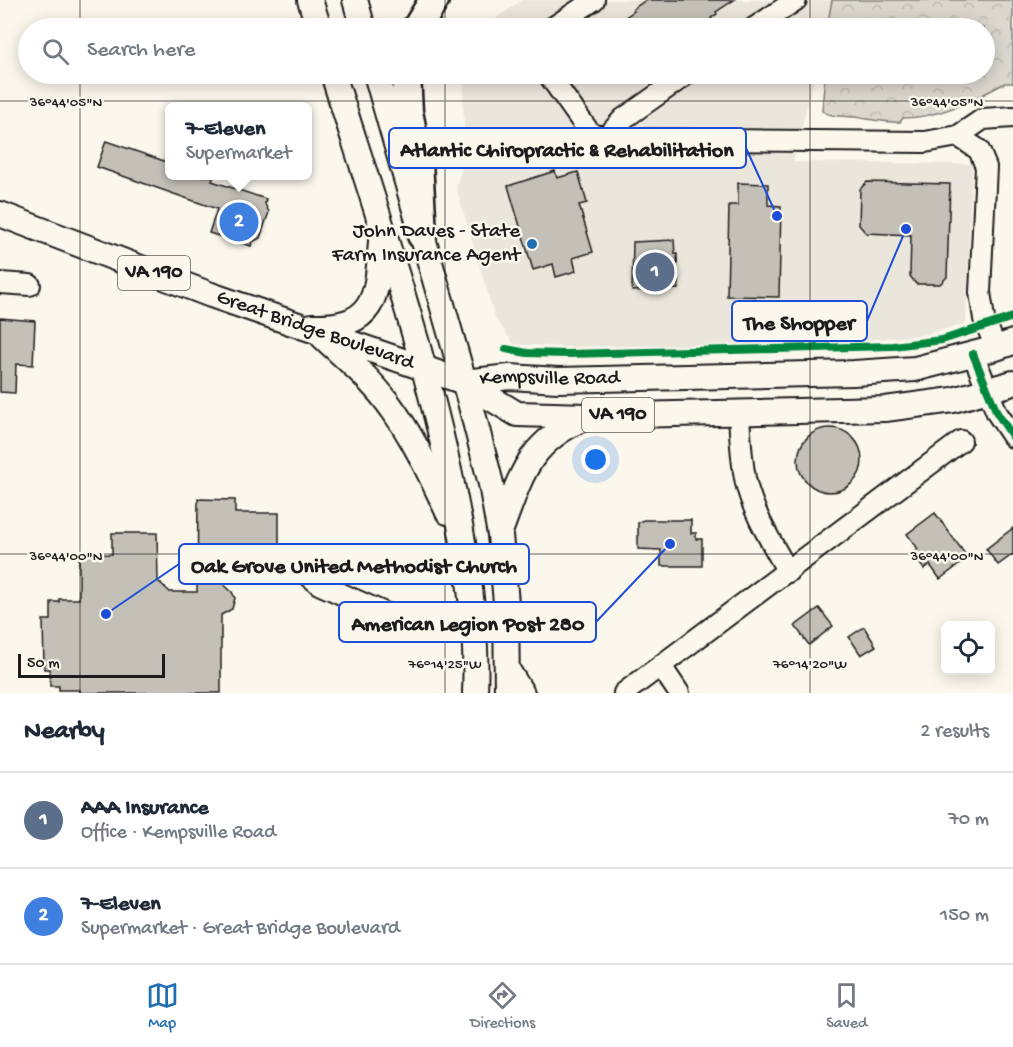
<!DOCTYPE html>
<meta charset="utf-8">
<style>
body{margin:0;font-family:"Gochi Hand",sans-serif;background:#f6f6f7;color:#1f2937}
.controls{position:absolute;right:18px;bottom:18px;display:grid;overflow:hidden;border-radius:9px;box-shadow:0 3px 15px #0003}
.controls button{width:54px;height:54px;display:grid;place-items:center;padding:0;border:0;border-bottom:2px solid #e0e1e3;background:#fff;color:#1f2937;font:30px sans-serif}
.scale{position:absolute;left:18px;bottom:15px;width:147px;box-sizing:border-box;padding-left:6px;border:3px solid #1c1c1c;border-top:0;font-size:16px;line-height:21px;white-space:nowrap;color:#1c1c1c;-webkit-text-stroke:4px #fbf7ec;paint-order:stroke}
.you{position:absolute;left:596px;top:460px;width:21px;height:21px;margin:-15px;border:4px solid #fff;border-radius:50%;background:#1a73e8;box-shadow:0 0 0 9px #1a73e833}
.badge{display:grid;place-items:center;width:39px;height:39px;border-radius:50%;background:#1f6fb2;color:#fff;font-size:20px;font-weight:700}
.pin{position:absolute;translate:-50% -50%;border:3px solid #fff;box-shadow:0 2px 6px #0006}
.popup{position:absolute;left:165px;top:102px;width:147px;height:78px;box-sizing:border-box;display:grid;place-content:center;border-radius:9px;background:#fff;filter:drop-shadow(0 2px 4px #0005);font-size:20px;white-space:nowrap;color:#747a83}
.popup b{font-size:22px;color:#1f2937}
.popup::after{content:'';position:absolute;left:50%;top:100%;margin-left:-12px;border:12px solid transparent;border-top-color:#fff}
.list{margin:0;padding:0;list-style:none}
h2{display:flex;justify-content:space-between;align-items:center;height:78px;margin:0;padding:0 24px;font-size:26px}
h2 small{font-size:20px;font-weight:400;color:#747a83}
.list li{display:grid;grid-template-columns:39px 1fr auto;gap:18px;align-items:center;box-sizing:border-box;height:96px;padding:0 24px;border-top:2px solid #e0e1e3}
.list b{display:block;font-size:22px;white-space:nowrap}
.list p{margin:0;font-size:20px;white-space:nowrap;color:#747a83}
.list em{font-size:20px;font-style:normal;color:#747a83}
.icon{flex:none;width:33px;height:33px;fill:none;stroke:currentColor;stroke-width:2;stroke-linecap:round;stroke-linejoin:round}
.map{position:relative;flex:none;width:1013px;height:693px;overflow:hidden}
.search{position:absolute;background:#fff;box-shadow:0 3px 15px #0003;left:18px;right:18px;top:18px;height:66px;display:flex;align-items:center;gap:15px;box-sizing:border-box;padding:0 21px;border-radius:33px;color:#747a83;font-size:22px}
.sheet{height:270px;background:#fff}
nav{display:flex;justify-content:space-around;align-items:center;box-sizing:border-box;height:84px;border-top:2px solid #e0e1e3;background:#fff;font-size:16px;color:#747a83}
nav a{display:grid;justify-items:center;gap:3px}
nav .on{color:#1f6fb2}
.map>svg:first-child{display:block}
</style>
<div class="map">
<svg width="1013" height="693" viewBox="0 0 1013 693">
<defs>
<pattern id="forest-crowns" width="20" height="18" patternUnits="userSpaceOnUse" patternTransform="scale(1.5)"><rect width="20" height="18" fill="#dad7ce"/><path d="M2 6a3 3 0 1 1 6 0M12 15a3 3 0 1 1 6 0" fill="none" stroke="#bab8b0"/></pattern>
</defs>
<rect width="100%" height="100%" fill="#fbf7ec"/>
<filter id="ink" filterUnits="userSpaceOnUse"><feTurbulence type="fractalNoise" baseFrequency=".0167" numOctaves="2"/><feDisplacementMap in="SourceGraphic" scale="12" xChannelSelector="R" yChannelSelector="G"/><feConvolveMatrix kernelMatrix="1 2 1 2 8 2 1 2 1" color-interpolation-filters="sRGB"/></filter>
<g filter="url(#ink)">
<g fill="#eae6dc">
<polygon points="522,0 833,0 826,28 488,28 498,17"/>
<polygon points="465,74 815,74 793,162 972,164 966,324 921,335 833,343 564,347 514,344 495,318 456,187 465,158 463,99"/>
</g>
<path fill="url(#forest-crowns)" stroke="#7b7a75" stroke-width="1.5" d="M832,0H1013V83H1005C974,100 939,118 903,118L900,122C886,123 874,120 861,118C847,115 834,119 822,111L825,74H984V28H827Z"/>
<g fill="#c3c0b8" stroke="#1c1c1c" stroke-width="1.5">
<polygon points="646,0 734,0 716,12 717,14 711,18 719,28 610,28 634,11 633,9"/>
<polygon points="106,141 170,163 170,176 214,176 212,181 266,199 265,204 269,212 260,238 252,242 251,246 209,233 217,209 97,167"/>
<polygon points="555,171 557,178 578,172 587,203 579,205 593,252 573,258 576,271 556,277 553,264 533,270 508,186"/>
<polygon points="867,182 950,184 947,277 940,284 916,284 910,276 911,235 866,233 859,225 860,189"/>
<polygon points="738,183 768,184 768,205 781,206 779,297 727,296 729,205 738,205"/>
<polygon points="674,240 675,254 677,254 678,289 632,291 633,242"/>
<polygon points="0,318 35,321 33,365 16,364 15,393 0,392"/>
<circle cx="830" cy="460" r="32"/>
<polygon points="198,499 235,500 235,513 279,513 279,551 250,551 250,554 235,554 235,565 201,564 232,592 235,598 232,609 221,615 221,693 80,693 80,690 59,690 59,686 50,686 50,669 44,669 43,620 51,620 51,602 59,602 59,599 79,599 79,555 112,554 112,533 157,533 158,581 170,592 197,592"/>
<polygon points="935,513 968,558 940,579 930,565 924,569 912,554 918,549 907,534"/>
<polygon points="644,520 691,520 691,533 696,533 696,539 702,539 702,566 661,566 661,550 638,549 638,522"/>
<polygon points="1013,528 1013,554 998,565 986,549"/>
<polygon points="819,608 833,626 809,645 795,626"/>
<polygon points="864,627 876,646 861,655 849,637"/>
</g>
<g fill="none" stroke-linecap="round" stroke-linejoin="round">
<defs>
<g id="minor">
<polyline points="552,28 594,0"/>
<polyline points="754,28 796,0"/>
<polyline points="548,74 590,133 605,139 925,142 958,136 983,119 1013,117"/>
<polyline points="958,136 979,150 986,167 980,292 984,319 996,348"/>
<polyline points="605,139 623,119 687,74"/>
<polyline points="0,283 30,285"/>
<polyline points="973,354 997,413 1013,437"/>
<path d="M739,413C740,436 741,460 746,483C754,515 772,543 788,572"/>
<path d="M299,568L319,584L389,615C416,621 445,618 472,616"/>
<polyline points="661,666 679,693"/>
<polyline points="508,667 524,693"/>
<polyline points="624,693 961,441"/>
</g>
<g id="major">
<polyline points="310,0 319,28"/>
<polyline points="355,0 363,28"/>
<path d="M333,74C377,213 425,351 454,494C467,559 478,627 475,693"/>
<polyline points="376,74 470,402 491,484 500,535 506,603 507,693"/>
<path id="s1" d="M0,214L211,295L464,382L517,414L588,416L885,409L953,400L1013,383"/>
<path d="M312,326C377,328 377,296 381,241"/>
<path d="M323,337C346,358 369,378 388,403C413,436 430,474 448,512"/>
<path id="s2" d="M464,382L510,377L558,380L854,373L915,369L996,348L1013,342"/>
<path d="M500,532C521,477 526,444 584,418"/>
</g>
<g id="highway">
<polyline points="417,28 434,0"/>
<polyline points="406,74 408,112 418,161 422,235"/>
</g>
</defs>
<use href="#minor" stroke="#1c1c1c" stroke-width="24"/>
<use href="#major" stroke="#1c1c1c" stroke-width="28"/>
<use href="#highway" stroke="#1c1c1c" stroke-width="33"/>
<use href="#minor" stroke="#fbf7ec" stroke-width="20"/>
<use href="#major" stroke="#fbf7ec" stroke-width="24"/>
<use href="#highway" stroke="#fbf7ec" stroke-width="28"/>
<defs>
<g id="cycleway">
<polyline points="506,349 527,353 567,354 893,346 942,340 1013,317"/>
<polyline points="973,354 997,413 1013,437"/>
</g>
</defs>
<use href="#cycleway" stroke="#fbf7ec" stroke-width="11"/>
<use href="#cycleway" stroke="#00873e" stroke-width="8"/>
</g>
</g>
<path fill="none" stroke="#1c1c1c" stroke-width="1.5" stroke-opacity="0.45" d="M80,0V28M445,0V28M810,0V28M80,74V693M445,74V693M810,74V693M0,101H1013M0,554H1013"/>
<circle fill="#1f6fb2" stroke="#fbf7ec" stroke-width="2" cx="532" cy="244" r="6"/>
<g text-anchor="middle" dominant-baseline="central" stroke-width="5" stroke-linejoin="round" paint-order="stroke">
<g fill="#fbf7ec" stroke="#5f5e5a" stroke-width="1.5">
<rect x="118" y="256" width="72" height="34" rx="4.5"/>
<rect x="582" y="398" width="72" height="34" rx="4.5"/>
</g>
<g font-size="20" font-weight="bold" fill="#1c1c1c">
<text x="154" y="273">VA 190</text>
<text x="618" y="415">VA 190</text>
</g>
<g font-size="21" fill="#1c1c1c" stroke="#fbf7ec" text-anchor="end">
<text x="520" y="232">John Daves - State<tspan x="520" dy="24">Farm Insurance Agent</tspan></text>
</g>
<g font-size="21" fill="#1c1c1c" stroke="#fbf7ec">
<text stroke="none"><textPath href="#s1" startOffset="336">Great Bridge Boulevard</textPath></text>
<text stroke="none"><textPath href="#s2" startOffset="86">Kempsville Road</textPath></text>
</g>
</g>
<g font-size="15" text-anchor="middle" fill="#1c1c1c" stroke="#fbf7ec" stroke-width="5" stroke-linejoin="round" paint-order="stroke">
<text x="66" y="106">36°44'05"N</text>
<text x="947" y="106">36°44'05"N</text>
<text x="66" y="560">36°44'00"N</text>
<text x="947" y="560">36°44'00"N</text>
<text x="445" y="668">76°14'25"W</text>
<text x="810" y="668">76°14'20"W</text>
</g>
<path fill="none" stroke="#1d4ed8" stroke-width="2" d="M777 216L746 148M906 229L867 321M106 614L179 564M670 544L596 622"/>
<g fill="#1d4ed8" stroke="#fbf7ec" stroke-width="2">
<circle cx="777" cy="216" r="6"/>
<circle cx="906" cy="229" r="6"/>
<circle cx="106" cy="614" r="6"/>
<circle cx="670" cy="544" r="6"/>
</g>
<g fill="#fbf7ec" stroke="#1d4ed8" stroke-width="2">
<rect x="389" y="128" width="357" height="40" rx="6"/>
<rect x="732" y="301" width="135" height="40" rx="6"/>
<rect x="179" y="544" width="350" height="40" rx="6"/>
<rect x="339" y="602" width="257" height="40" rx="6"/>
</g>
<g font-size="22" text-anchor="middle" font-weight="bold" fill="#1c1c1c">
<text x="567" y="156">Atlantic Chiropractic &amp; Rehabilitation</text>
<text x="799" y="329">The Shopper</text>
<text x="354" y="572">Oak Grove United Methodist Church</text>
<text x="468" y="630">American Legion Post 280</text>
</g>
</svg>
<div class="controls">
<button><svg class="icon" aria-label="locate" viewBox="0 0 24 24"><circle cx="12" cy="12" r="6"/><path d="M12 2v4M12 18v4M2 12h4M18 12h4"/></svg></button>
</div>
<div class="scale">50 m</div>
<div class="you"></div>
<div class="pin badge" style="left:655px;top:272px;background:#5c6f8a">1</div>
<div class="pin badge" style="left:239px;top:222px;background:#3f7fe0">2</div>
<div class="popup"><b>7-Eleven</b>Supermarket</div>
<div class="search"><svg class="icon" aria-label="search" viewBox="0 0 24 24"><circle cx="10" cy="10" r="6"/><path d="M15 15l6 6"/></svg>Search here</div>
</div>
<section class="sheet">
<h2>Nearby<small>2 results</small></h2>
<ul class="list">
<li><span class="badge" style="background:#5c6f8a">1</span><div><b>AAA Insurance</b><p>Office · Kempsville Road</p></div><em>70 m</em></li>
<li><span class="badge" style="background:#3f7fe0">2</span><div><b>7-Eleven</b><p>Supermarket · Great Bridge Boulevard</p></div><em>150 m</em></li>
</ul>
</section>
<nav>
<a class="on"><svg class="icon" aria-label="map" viewBox="0 0 24 24"><path d="M3 6l6-2 6 2 6-2v14l-6 2-6-2-6 2zM9 4v14M15 6v14"/></svg>Map</a>
<a><svg class="icon" aria-label="directions" viewBox="0 0 24 24"><path d="M12 3l9 9-9 9-9-9zM9 14v-3h6M13 9l2 2-2 2"/></svg>Directions</a>
<a><svg class="icon" aria-label="saved" viewBox="0 0 24 24"><path d="M7 4h10v16l-5-4-5 4z"/></svg>Saved</a>
</nav>
